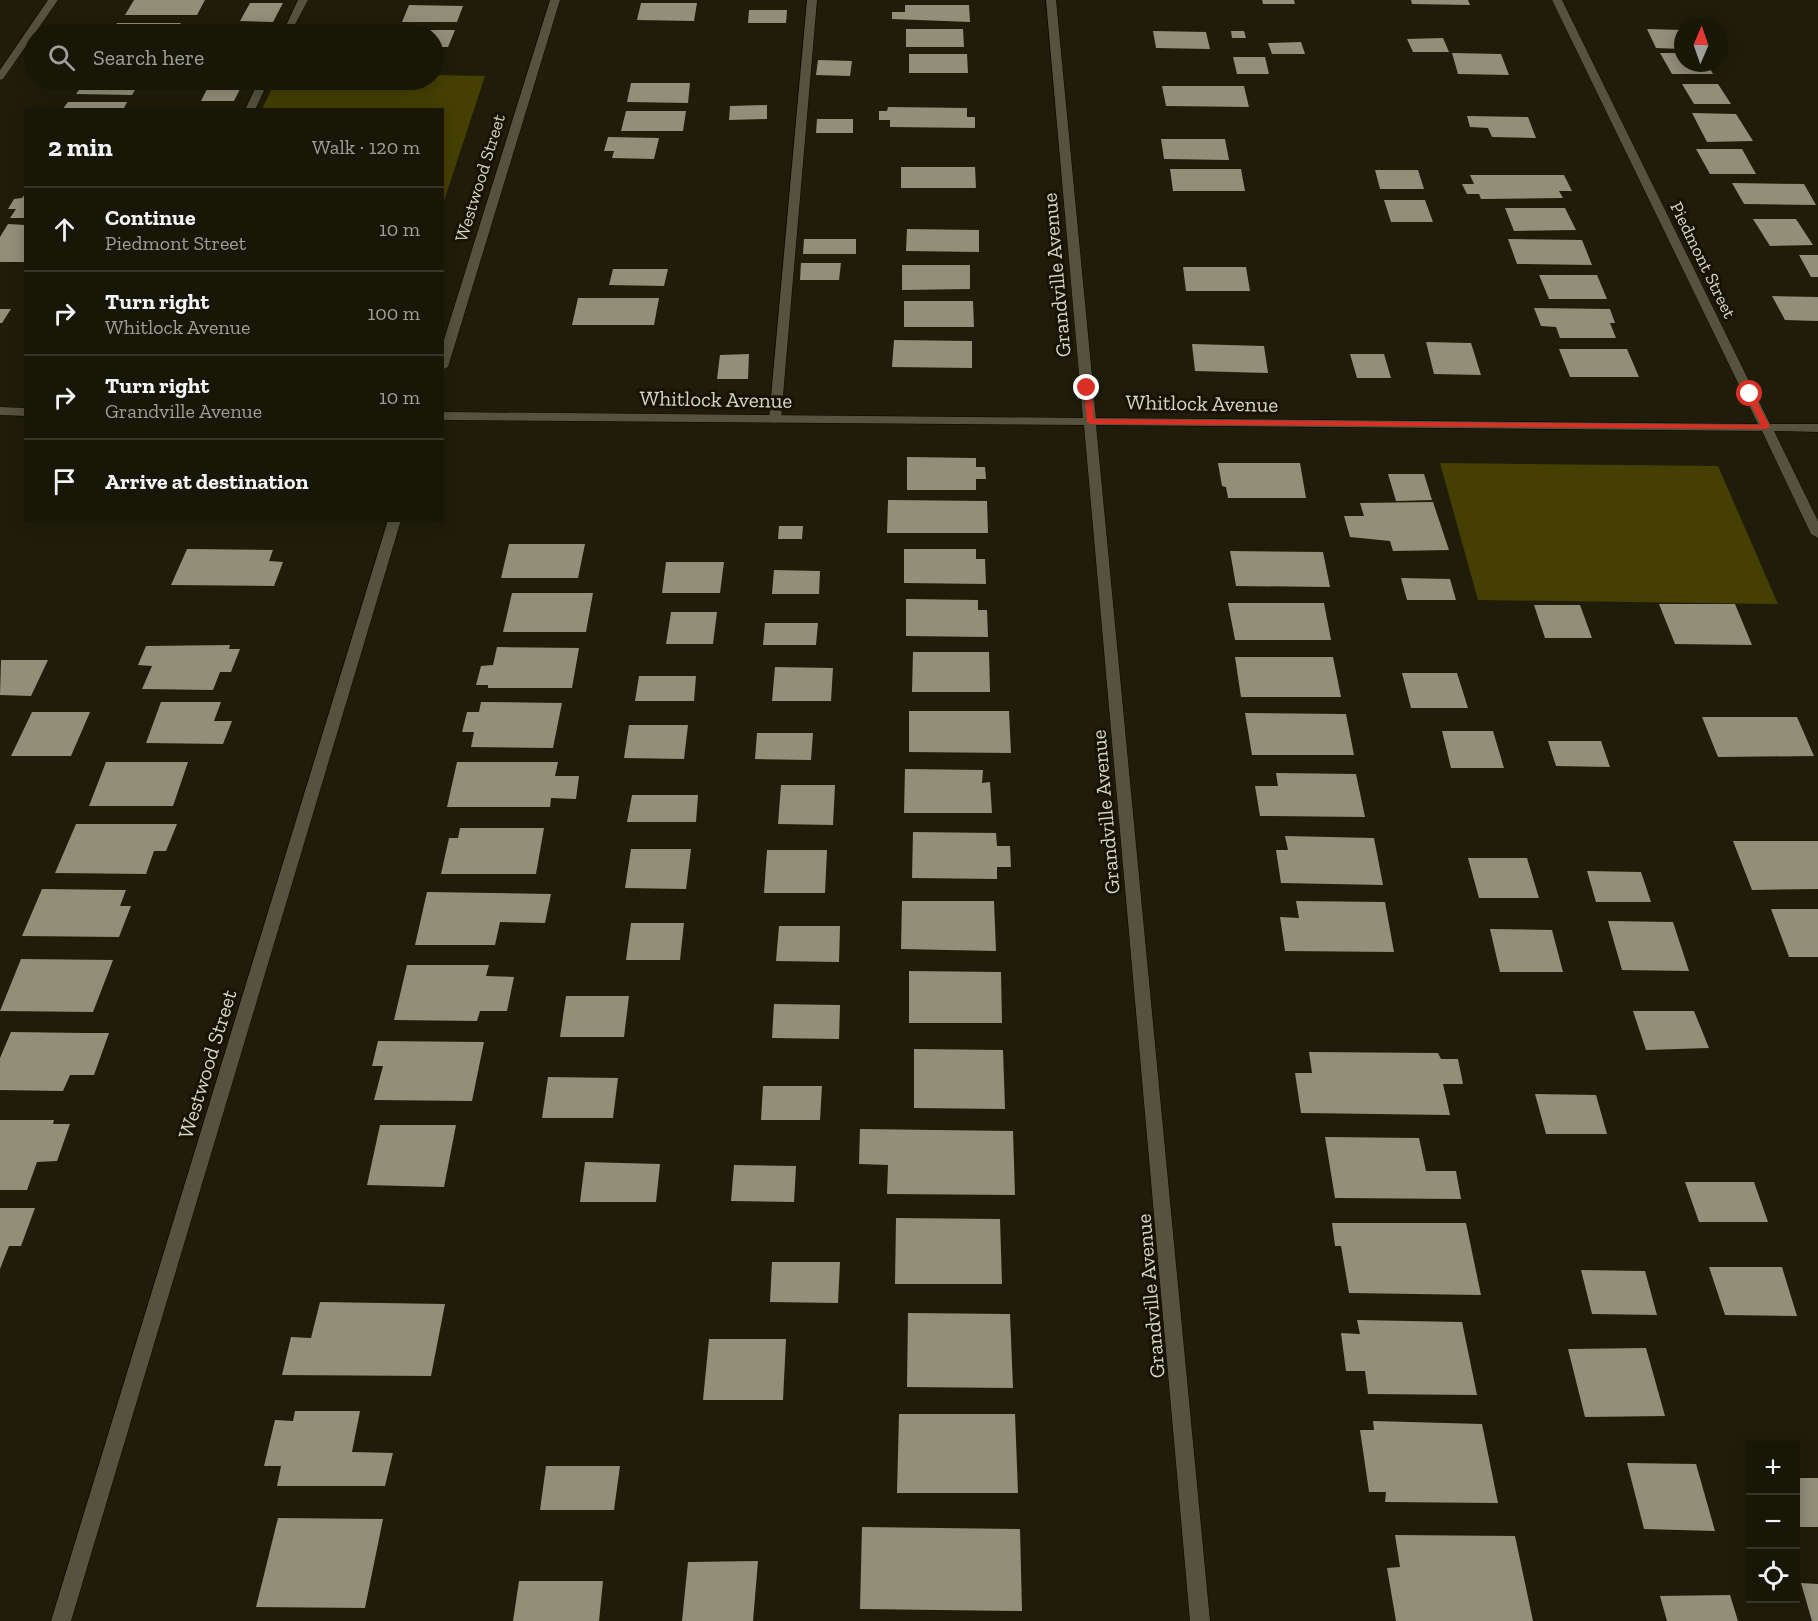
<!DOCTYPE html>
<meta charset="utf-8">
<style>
body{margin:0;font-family:"Zilla Slab",serif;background:#242315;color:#f1f3f6}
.controls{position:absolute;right:18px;bottom:18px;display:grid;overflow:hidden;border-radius:0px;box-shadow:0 3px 15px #0003}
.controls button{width:54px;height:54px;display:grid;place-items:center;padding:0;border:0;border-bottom:2px solid #363528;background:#171607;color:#f1f3f6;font:30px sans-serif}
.compass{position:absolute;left:1674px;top:18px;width:54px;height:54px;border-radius:50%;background:#171607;box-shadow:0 3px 15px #0003;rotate:2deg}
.stop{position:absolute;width:18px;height:18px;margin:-14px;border:4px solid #d93025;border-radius:50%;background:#fff}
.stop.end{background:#d93025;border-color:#fff;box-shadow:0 2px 6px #0008}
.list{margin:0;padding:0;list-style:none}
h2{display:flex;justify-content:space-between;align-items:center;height:78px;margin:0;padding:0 24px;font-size:26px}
h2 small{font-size:20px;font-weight:400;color:#9e9f9b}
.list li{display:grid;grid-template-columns:39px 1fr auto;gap:18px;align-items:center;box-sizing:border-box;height:84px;padding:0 24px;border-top:2px solid #363528}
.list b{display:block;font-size:22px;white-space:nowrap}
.list p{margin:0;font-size:20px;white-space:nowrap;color:#9e9f9b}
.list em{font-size:20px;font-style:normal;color:#9e9f9b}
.icon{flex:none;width:33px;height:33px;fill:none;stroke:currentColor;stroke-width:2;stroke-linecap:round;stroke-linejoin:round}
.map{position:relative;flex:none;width:1818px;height:1621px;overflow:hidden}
.search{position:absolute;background:#171607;box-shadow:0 3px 15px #0003;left:24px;top:24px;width:420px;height:66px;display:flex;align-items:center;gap:15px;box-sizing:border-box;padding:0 21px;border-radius:33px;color:#9e9f9b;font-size:22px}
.panel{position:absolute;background:#171607;box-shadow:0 3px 15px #0003;left:24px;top:108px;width:420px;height:414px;border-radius:0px}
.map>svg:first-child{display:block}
</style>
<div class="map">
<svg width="1818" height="1621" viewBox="0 0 1818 1621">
<rect width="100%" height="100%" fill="#1f1d09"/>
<g fill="#453f02">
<polygon points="434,75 485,76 443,204 442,110 262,109 276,80 434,80"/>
<polygon points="1440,463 1718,466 1778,604 1478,600"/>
</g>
<g fill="#918f78">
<polygon points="134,0 205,0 197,15 125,15"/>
<polygon points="1262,0 1294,0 1295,4 1263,4"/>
<polygon points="1411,0 1468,0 1470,5 1412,4"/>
<polygon points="250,3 283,3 273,22 240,21"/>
<polygon points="641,3 697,3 694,21 637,20"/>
<polygon points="409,5 463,6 457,22 402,22"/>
<polygon points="905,5 969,5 970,22 892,19 892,12 905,12"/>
<polygon points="749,10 787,10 786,23 748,23"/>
<polygon points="117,23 181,23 174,34 110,34"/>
<polygon points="313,24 345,25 340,34 307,34"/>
<polygon points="906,29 963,29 964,47 906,47"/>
<polygon points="1647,29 1683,30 1683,49 1656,48"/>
<polygon points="403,30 455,30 448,47 434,47 434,34 401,34"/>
<polygon points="237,31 272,32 271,34 235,34"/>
<polygon points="1153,31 1206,32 1210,49 1156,48"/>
<polygon points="1231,31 1244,31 1246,38 1232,38"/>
<polygon points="1443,38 1449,52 1413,52 1407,39"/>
<polygon points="1301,42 1305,54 1272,54 1268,43"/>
<polygon points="1452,53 1501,54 1509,75 1458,74"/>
<polygon points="1660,53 1683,53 1683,63 1707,63 1713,74 1672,74"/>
<polygon points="909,54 967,54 968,73 909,73"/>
<polygon points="1233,57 1265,57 1269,74 1237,74"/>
<polygon points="818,60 852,61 850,76 816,75"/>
<polygon points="86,80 141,80 132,95 76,94"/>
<polygon points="631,83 690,83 688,103 627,102"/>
<polygon points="1682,84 1718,84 1731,104 1694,104"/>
<polygon points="1162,86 1244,86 1249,107 1166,106"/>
<polygon points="207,89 240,89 234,101 201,101"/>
<polygon points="68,102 127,102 123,110 62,110"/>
<polygon points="767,105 767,119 729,120 730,106"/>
<polygon points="888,107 967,108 967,117 975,117 975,128 890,127 890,120 879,120 879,111 887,111"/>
<polygon points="626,111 686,111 683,131 621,131"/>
<polygon points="1692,113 1736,114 1753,141 1707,142"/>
<polygon points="1467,116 1528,117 1536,138 1492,137 1488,128 1470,127"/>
<polygon points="817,119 853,119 853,133 816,133"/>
<polygon points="608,137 659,138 654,159 612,158 614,151 604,151"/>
<polygon points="1161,139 1225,139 1229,160 1164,159"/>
<polygon points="1696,149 1742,149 1756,174 1710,174"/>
<polygon points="901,167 975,167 976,188 901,188"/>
<polygon points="1170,169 1241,169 1245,191 1173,191"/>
<polygon points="1375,170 1418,170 1424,189 1380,189"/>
<polygon points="1470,175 1564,175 1572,191 1559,191 1563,198 1481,199 1479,194 1467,194 1462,184 1474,184"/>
<polygon points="1732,183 1804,184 1816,205 1744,204"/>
<polygon points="26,193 26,218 10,218 16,209 8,209 14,199 22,198"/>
<polygon points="1384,200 1425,200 1433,222 1391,222"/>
<polygon points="1505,208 1565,208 1576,230 1514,231"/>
<polygon points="1753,219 1796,219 1813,245 1770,246"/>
<polygon points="8,224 26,225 26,262 0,262 0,237"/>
<polygon points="907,229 979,230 979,252 906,251"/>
<polygon points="804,239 856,239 856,254 803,254"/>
<polygon points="1508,239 1582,240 1592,265 1517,264"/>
<polygon points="1799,255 1818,255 1818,277 1811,277"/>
<polygon points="801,263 841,263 839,280 800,280"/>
<polygon points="902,265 970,265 970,289 902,290"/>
<polygon points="1183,267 1246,267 1250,291 1186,291"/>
<polygon points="613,269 668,269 664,286 609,285"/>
<polygon points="1539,275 1597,275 1607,299 1549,299"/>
<polygon points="1772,296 1818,297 1818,321 1785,320"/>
<polygon points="578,298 659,298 654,325 572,325"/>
<polygon points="904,301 973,301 974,327 904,327"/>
<polygon points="1534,308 1610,309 1615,323 1610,323 1616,338 1560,338 1556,327 1541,326"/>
<polygon points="0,309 11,309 2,323 0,323"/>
<polygon points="894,340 972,341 972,368 892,367"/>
<polygon points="1426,342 1471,343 1481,375 1434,374"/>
<polygon points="1192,344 1264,346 1268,373 1195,371"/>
<polygon points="1559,349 1627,349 1639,377 1570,377"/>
<polygon points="749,354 748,379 717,379 720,355"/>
<polygon points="1350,354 1384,354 1391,378 1357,378"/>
<polygon points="907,457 976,458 976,467 985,467 986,479 976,479 976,490 907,490"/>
<polygon points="1218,463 1300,463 1306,498 1228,498 1226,487 1222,486"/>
<polygon points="1388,474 1424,474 1432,500 1396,501"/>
<polygon points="888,500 987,501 988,533 887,533"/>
<polygon points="1433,502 1449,550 1393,551 1390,541 1350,537 1344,516 1364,516 1360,503"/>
<polygon points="779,526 803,526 802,539 778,539"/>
<polygon points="509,544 585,544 578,578 501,578"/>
<polygon points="187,549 273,550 269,561 283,562 274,586 171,585"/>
<polygon points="904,549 976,549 976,559 985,559 986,584 904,583"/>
<polygon points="1230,551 1323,552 1330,587 1236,586"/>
<polygon points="666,562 724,562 720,593 662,593"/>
<polygon points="774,570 820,571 819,594 772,594"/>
<polygon points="1401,578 1450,579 1456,600 1407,600"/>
<polygon points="512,593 593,593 586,632 503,632"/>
<polygon points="906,599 978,600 978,610 987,610 988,637 906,636"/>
<polygon points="1228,603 1324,603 1331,640 1235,640"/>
<polygon points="1659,604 1735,604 1752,645 1675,644"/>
<polygon points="1534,605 1580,605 1592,638 1545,638"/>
<polygon points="671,612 717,612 713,644 666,644"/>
<polygon points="765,623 818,623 816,645 763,645"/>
<polygon points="230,645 229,649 240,649 231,672 220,672 213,690 142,689 152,666 138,665 146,646"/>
<polygon points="497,647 579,648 572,688 488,688 488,685 476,685 481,666 493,665"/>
<polygon points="913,652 989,652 990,692 912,692"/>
<polygon points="1235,657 1333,657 1341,697 1241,697"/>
<polygon points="1,660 48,660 31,696 0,695"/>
<polygon points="775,667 833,668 831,701 772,701"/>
<polygon points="1402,673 1457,673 1468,708 1411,708"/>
<polygon points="639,676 696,676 694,701 635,701"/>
<polygon points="161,702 221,702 214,721 232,721 223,744 146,743"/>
<polygon points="481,702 562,703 553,748 471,747 474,732 462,732 467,712 479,712"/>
<polygon points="909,711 1009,711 1011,753 909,752"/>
<polygon points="32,712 90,712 71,756 11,756"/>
<polygon points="1245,713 1346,714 1354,755 1252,755"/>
<polygon points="1702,717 1797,717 1814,756 1718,757"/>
<polygon points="629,725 688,725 684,759 624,758"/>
<polygon points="1442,731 1493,731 1504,768 1451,768"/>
<polygon points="757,733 813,733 811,760 755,759"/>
<polygon points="1548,741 1601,741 1610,767 1556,766"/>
<polygon points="106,762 188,762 173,806 89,806"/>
<polygon points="457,762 558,762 555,776 579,776 576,799 551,798 550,807 447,807"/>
<polygon points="905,769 983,770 982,783 990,782 992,813 904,813"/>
<polygon points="1276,773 1356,774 1365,817 1260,816 1255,786 1278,786"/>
<polygon points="781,785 835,785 833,825 778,824"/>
<polygon points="632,795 698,795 696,822 627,822"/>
<polygon points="76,824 177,824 166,851 154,851 146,874 55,873"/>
<polygon points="460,828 544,828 536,874 441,874 449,838 458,838"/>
<polygon points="913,832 996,833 997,846 1010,846 1011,867 997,867 997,879 912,878"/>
<polygon points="1285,836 1374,838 1383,885 1281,883 1276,850 1288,850"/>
<polygon points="1733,841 1818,841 1818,889 1752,890"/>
<polygon points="631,849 691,849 686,889 625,888"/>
<polygon points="767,850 827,850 825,893 764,893"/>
<polygon points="1468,858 1527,858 1539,898 1479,898"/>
<polygon points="1587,871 1641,872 1651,902 1596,902"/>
<polygon points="42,889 126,890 120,906 131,906 119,937 22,936"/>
<polygon points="427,892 551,894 545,923 500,922 495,945 415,945"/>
<polygon points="902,901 994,901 996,951 901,949"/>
<polygon points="1296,901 1385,902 1394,952 1285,951 1280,917 1299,918"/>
<polygon points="1771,909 1818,909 1818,957 1789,957"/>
<polygon points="1608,921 1673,922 1689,971 1622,970"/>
<polygon points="631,923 684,923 680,960 626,960"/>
<polygon points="779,926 840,926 839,962 776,961"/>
<polygon points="1490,929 1552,930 1563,972 1500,972"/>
<polygon points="21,959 113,960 93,1012 0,1011"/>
<polygon points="407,965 489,965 486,976 514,977 507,1011 480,1011 477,1021 394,1020"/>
<polygon points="909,971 1001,972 1002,1023 909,1023"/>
<polygon points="566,996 629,996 624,1037 560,1037"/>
<polygon points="774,1004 840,1005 839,1039 772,1038"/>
<polygon points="1633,1011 1694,1011 1709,1048 1646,1050"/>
<polygon points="11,1032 85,1033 109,1033 94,1075 70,1075 63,1091 0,1090 0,1058"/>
<polygon points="378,1041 484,1042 472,1101 374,1100 383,1066 372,1066"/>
<polygon points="914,1049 1003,1050 1005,1109 914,1108"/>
<polygon points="1309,1052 1438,1053 1441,1059 1458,1059 1463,1084 1443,1084 1450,1115 1301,1113 1295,1073 1312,1073"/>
<polygon points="548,1077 618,1078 613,1118 542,1118"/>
<polygon points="763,1086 822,1086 820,1120 761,1120"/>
<polygon points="1535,1094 1596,1095 1607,1134 1546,1134"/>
<polygon points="0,1120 54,1120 53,1124 70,1124 57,1161 37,1162 27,1190 0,1190"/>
<polygon points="380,1125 456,1125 444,1187 367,1185"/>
<polygon points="860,1129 1013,1131 1015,1195 887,1194 888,1165 859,1164"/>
<polygon points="1325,1137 1419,1138 1426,1171 1456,1171 1461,1199 1335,1198"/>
<polygon points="585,1162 660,1164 656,1202 580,1202"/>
<polygon points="734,1165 796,1166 794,1202 731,1201"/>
<polygon points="1685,1182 1754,1182 1768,1222 1699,1222"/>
<polygon points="0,1208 35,1208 21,1246 9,1246 0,1269"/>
<polygon points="896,1218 1000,1219 1002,1284 895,1284"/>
<polygon points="1332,1223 1466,1223 1481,1295 1349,1293 1341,1246 1335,1246"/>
<polygon points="772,1262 840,1262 838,1303 770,1302"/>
<polygon points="1709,1267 1782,1267 1797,1316 1725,1315"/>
<polygon points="1581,1270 1645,1271 1657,1315 1592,1314"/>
<polygon points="320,1302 445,1304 431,1376 282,1375 291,1337 311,1338"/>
<polygon points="908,1313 1010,1314 1013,1388 907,1387"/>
<polygon points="1357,1320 1462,1322 1477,1395 1368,1394 1365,1371 1346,1371 1341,1333 1360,1334"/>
<polygon points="709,1339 786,1339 783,1400 703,1400"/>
<polygon points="1646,1348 1665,1416 1585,1417 1568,1349"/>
<polygon points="295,1411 360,1411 352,1452 393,1453 385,1486 277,1486 281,1466 264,1466 275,1420 293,1421"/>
<polygon points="899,1414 1015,1414 1018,1493 897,1493"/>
<polygon points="1373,1421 1482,1424 1498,1503 1385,1502 1386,1492 1369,1492 1360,1430 1374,1430"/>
<polygon points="1627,1463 1696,1464 1715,1531 1644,1529"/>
<polygon points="546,1466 620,1466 614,1510 540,1510"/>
<rect x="1796" y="1478" width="22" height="49"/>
<polygon points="278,1518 383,1519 365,1608 256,1607"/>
<polygon points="862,1527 1020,1529 1022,1611 860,1609"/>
<polygon points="1395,1535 1515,1536 1533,1621 1396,1621 1387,1568 1400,1567"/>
<polygon points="758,1561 753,1621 682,1621 688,1562"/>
<polygon points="519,1581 603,1581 599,1621 513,1621"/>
<polygon points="1801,1583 1818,1584 1818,1621 1812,1621"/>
<polygon points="1730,1595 1738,1621 1667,1621 1660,1596"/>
</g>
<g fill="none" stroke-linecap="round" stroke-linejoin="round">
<defs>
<g id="service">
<polygon points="298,0 308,0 290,34 282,34"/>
<polygon points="807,0 817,0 781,419 775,423 769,419"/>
<polygon points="259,80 269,80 255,110 245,110"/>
</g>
<g id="minor">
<polygon points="48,0 58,0 3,79 0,80 0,70"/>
<polygon points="550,0 560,0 448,367 442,370 442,346"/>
<polygon points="1046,0 1056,0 1096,418 1758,424 1552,0 1562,0 1770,424 1818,424 1818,432 1774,431 1818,521 1818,538 1811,534 1762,431 1096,425 1210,1621 1190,1621 1084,425 442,420 442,412 1083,418"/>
<polygon points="0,407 26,408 26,416 0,415"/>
<polygon points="388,520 401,520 71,1621 51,1621"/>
</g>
</defs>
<use href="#service" stroke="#090700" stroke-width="1"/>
<use href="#minor" stroke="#090700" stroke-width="1"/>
<use href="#service" fill="#55533e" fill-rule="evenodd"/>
<use href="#minor" fill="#55533e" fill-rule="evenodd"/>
</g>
<polygon fill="#d93025" points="1084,386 1091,388 1094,419 1761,425 1746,394 1750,392 1753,394 1770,427 1766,429 1090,424 1087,422"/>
<g text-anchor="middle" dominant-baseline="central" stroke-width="6" stroke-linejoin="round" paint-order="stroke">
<g font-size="18" fill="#d6d5c9" stroke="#161302">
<text transform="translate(480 178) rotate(-73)">Westwood Street</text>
<text transform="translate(1703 260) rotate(64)">Piedmont Street</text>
</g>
<g font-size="21" fill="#d6d5c9" stroke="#161302">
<text transform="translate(1056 275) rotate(-95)">Grandville Avenue</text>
<text transform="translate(716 399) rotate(1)">Whitlock Avenue</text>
<text transform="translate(1202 403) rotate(1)">Whitlock Avenue</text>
<text transform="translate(1105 812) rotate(-95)">Grandville Avenue</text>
<text transform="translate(207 1064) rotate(-73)">Westwood Street</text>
<text transform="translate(1150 1296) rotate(-95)">Grandville Avenue</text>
</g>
</g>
</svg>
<div class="controls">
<button>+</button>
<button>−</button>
<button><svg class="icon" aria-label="locate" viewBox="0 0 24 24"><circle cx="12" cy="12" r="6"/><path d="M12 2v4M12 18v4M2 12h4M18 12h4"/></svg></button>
</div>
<svg class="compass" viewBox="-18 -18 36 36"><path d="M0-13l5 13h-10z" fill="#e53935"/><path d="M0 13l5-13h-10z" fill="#9e9f9b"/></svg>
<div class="stop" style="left:1750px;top:394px"></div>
<div class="stop end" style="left:1087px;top:388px"></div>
<div class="search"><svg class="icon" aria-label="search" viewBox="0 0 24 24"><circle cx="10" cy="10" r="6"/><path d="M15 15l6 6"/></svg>Search here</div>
<section class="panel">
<h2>2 min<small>Walk · 120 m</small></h2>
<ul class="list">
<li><svg class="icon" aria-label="ahead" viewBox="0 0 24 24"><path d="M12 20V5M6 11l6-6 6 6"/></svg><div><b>Continue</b><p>Piedmont Street</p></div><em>10 m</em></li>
<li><svg class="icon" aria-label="right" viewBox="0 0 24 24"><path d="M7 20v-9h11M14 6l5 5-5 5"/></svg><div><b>Turn right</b><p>Whitlock Avenue</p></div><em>100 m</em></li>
<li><svg class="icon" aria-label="right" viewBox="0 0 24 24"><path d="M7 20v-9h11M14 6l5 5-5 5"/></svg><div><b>Turn right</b><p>Grandville Avenue</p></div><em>10 m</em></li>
<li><svg class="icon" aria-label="arrive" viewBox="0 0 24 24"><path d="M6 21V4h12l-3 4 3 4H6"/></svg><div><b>Arrive at destination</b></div></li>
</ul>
</section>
</div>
